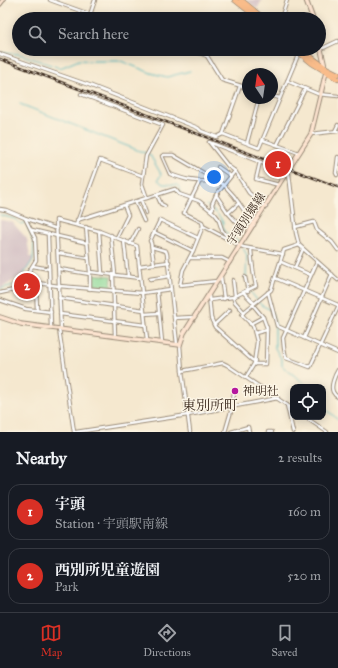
<!DOCTYPE html>
<meta charset="utf-8">
<style>
body{margin:0;font-family:"IM FELL Great Primer","Noto Serif JP",serif;background:#20242c;color:#f1f3f6}
.controls{position:absolute;right:12px;bottom:12px;display:grid;overflow:hidden;border-radius:8px;box-shadow:0 2px 10px #0003}
.controls button{width:36px;height:36px;display:grid;place-items:center;padding:0;border:0;border-bottom:1px solid #363941;background:#171b24;color:#f1f3f6;font:20px sans-serif}
.compass{position:absolute;left:242px;top:68px;width:36px;height:36px;border-radius:50%;background:#171b24;box-shadow:0 2px 10px #0003;rotate:347deg}
.you{position:absolute;left:214px;top:177px;width:14px;height:14px;margin:-10px;border:3px solid #fff;border-radius:50%;background:#1a73e8;box-shadow:0 0 0 6px #1a73e833}
.badge{display:grid;place-items:center;width:26px;height:26px;border-radius:50%;background:#d93025;color:#fff;font-size:13px;font-weight:700}
.pin{position:absolute;translate:-50% -50%;border:2px solid #fff;box-shadow:0 1px 4px #0006}
.list{margin:0;padding:0;list-style:none}
h2{display:flex;justify-content:space-between;align-items:center;height:52px;margin:0;padding:0 16px;font-size:17px}
h2 small{font-size:13px;font-weight:400;color:#9ea1a6}
.list li{display:grid;grid-template-columns:26px 1fr auto;gap:12px;align-items:center;box-sizing:border-box;height:56px;margin:0 8px 8px;padding:0 8px;border:1px solid #363941;border-radius:12px}
.list b{display:block;font-size:15px;white-space:nowrap}
.list p{margin:0;font-size:13px;white-space:nowrap;color:#9ea1a6}
.list em{font-size:13px;font-style:normal;color:#9ea1a6}
.icon{flex:none;width:22px;height:22px;fill:none;stroke:currentColor;stroke-width:2;stroke-linecap:round;stroke-linejoin:round}
.map{position:relative;flex:none;width:338px;height:432px;overflow:hidden}
.search{position:absolute;background:#171b24;box-shadow:0 2px 10px #0003;left:12px;right:12px;top:12px;height:44px;display:flex;align-items:center;gap:10px;box-sizing:border-box;padding:0 14px;border-radius:22px;color:#9ea1a6;font-size:15px}
.sheet{height:180px;background:#171b24}
nav{display:flex;justify-content:space-around;align-items:center;box-sizing:border-box;height:56px;border-top:1px solid #363941;background:#171b24;font-size:11px;color:#9ea1a6}
nav a{display:grid;justify-items:center;gap:2px}
nav .on{color:#d93025}
.map>svg:first-child{display:block}
</style>
<div class="map">
<svg width="338" height="432" viewBox="0 0 338 432">
<rect width="100%" height="100%" fill="#fcf5e5"/>
<filter id="ink" filterUnits="userSpaceOnUse"><feTurbulence type="fractalNoise" baseFrequency=".025" numOctaves="2"/><feDisplacementMap in="SourceGraphic" scale="8" xChannelSelector="R" yChannelSelector="G"/><feConvolveMatrix kernelMatrix="1 2 1 2 8 2 1 2 1" color-interpolation-filters="sRGB"/></filter>
<filter id="wash" filterUnits="userSpaceOnUse"><feTurbulence type="fractalNoise" baseFrequency=".012" numOctaves="4" result="noise"/><feDisplacementMap in="SourceGraphic" scale="16" xChannelSelector="R" yChannelSelector="G"/><feGaussianBlur stdDeviation="0.9" result="paint"/><feColorMatrix in="noise" values="0 0 0 0 0 0 0 0 0 0 0 0 0 0 0 0 0 1.4 0 .05"/><feComposite in="paint" operator="in"/></filter>
<g filter="url(#wash)">
<rect width="100%" height="100%" fill="#f5e8cf"/>
<g fill="#d2bec3">
<polygon points="246,0 262,0 257,9"/>
<polygon points="0,220 12,222 27,239 30,257 33,257 33,260 25,273 0,289"/>
</g>
<g fill="#8ad998" stroke="#62825b">
<polygon points="92,274 112,276 111,287 93,285"/>
<polygon points="23,282 34,284 34,292 18,288"/>
</g>
<g fill="none" stroke-linecap="round" stroke-linejoin="round">
<g stroke="#45b4bc" stroke-width="1">
<polyline points="2,53 19,54 60,68 79,60 94,61 121,61 151,73 167,77 190,71"/>
<polyline points="20,104 150,155 161,174 158,180 163,184 178,185 181,194"/>
<path d="M206,205C212,209 219,214 222,221C224,224 222,223 223,227C224,233 233,240 239,241L240,243"/>
<polyline points="0,215 15,219 21,224 26,222"/>
<polyline points="243,248 247,255 246,277"/>
<polyline points="0,289 14,285 19,281 33,260 34,244 27,225"/>
<polyline points="249,290 261,305 271,310 275,324 275,348 282,360 282,366 309,387"/>
<polyline points="323,406 338,420"/>
</g>
</g>
</g>
<g filter="url(#ink)">
<g fill="none" stroke-linecap="round" stroke-linejoin="round">
<defs>
<g id="street">
<polyline points="50,0 103,19"/>
<polyline points="90,15 95,0"/>
<polyline points="281,19 287,0"/>
<polyline points="189,49 207,56 222,80 248,88"/>
<polyline points="321,49 338,41"/>
<polyline points="0,54 89,85 198,128 201,131 217,137 223,134 259,148 299,53"/>
<polyline points="287,81 318,94 338,96"/>
<polyline points="81,94 163,125 146,156 142,184 147,198"/>
<polyline points="272,96 280,98"/>
<polyline points="335,131 338,125"/>
<polyline points="223,134 240,86"/>
<polyline points="311,134 338,131"/>
<polyline points="263,140 299,153"/>
<polyline points="247,143 259,98"/>
<polyline points="277,145 305,89"/>
<polyline points="218,167 231,176"/>
<polyline points="235,171 228,166 209,142 260,162"/>
<polyline points="337,175 336,173 338,157"/>
<path d="M209,176L207,181C193,182 183,179 170,174L162,156L164,155H173L224,185L234,196L254,225"/>
<polyline points="200,181 184,213 202,222 203,226 243,247 283,254"/>
<polyline points="279,185 256,179 260,162 289,174 296,233 299,245 338,280"/>
<polyline points="157,195 161,204 165,206"/>
<polyline points="216,195 228,213 239,225 248,217"/>
<polyline points="141,200 146,213"/>
<polyline points="135,201 144,221"/>
<polyline points="0,209 6,210 25,218 57,229"/>
<polyline points="211,210 213,208 212,204 216,195 235,171 249,193 266,207"/>
<polyline points="228,213 239,203"/>
<polyline points="77,220 175,189 179,194 199,201 214,213 218,218 222,230 230,240"/>
<polyline points="76,225 100,160 143,176"/>
<polyline points="203,226 193,251 183,270 180,285 217,281"/>
<polyline points="86,227 90,272 140,278"/>
<polyline points="295,227 314,222 317,230 332,242 338,250"/>
<polyline points="32,230 87,243"/>
<polyline points="99,231 102,273"/>
<polyline points="154,232 193,251"/>
<polyline points="48,235 51,327"/>
<polyline points="111,235 115,274"/>
<polyline points="117,237 128,215 124,205"/>
<polyline points="124,241 128,276"/>
<polyline points="130,244 138,229"/>
<polyline points="152,247 166,251 167,254 177,344"/>
<polyline points="58,253 88,258"/>
<polyline points="190,258 222,258 230,262"/>
<polyline points="281,262 311,275"/>
<polyline points="317,262 283,338 284,348 286,358 310,367 338,307"/>
<polyline points="154,264 151,243 150,241 160,220 198,238"/>
<polyline points="33,266 49,269"/>
<polyline points="139,266 169,262"/>
<polyline points="295,267 303,249"/>
<polyline points="59,269 90,274"/>
<polyline points="90,274 90,289"/>
<polyline points="113,274 115,336"/>
<polyline points="221,277 224,299"/>
<polyline points="245,277 248,291"/>
<polyline points="275,278 338,305"/>
<polyline points="150,279 170,276"/>
<polyline points="233,280 235,296"/>
<polyline points="23,281 59,286 142,293 171,289"/>
<polyline points="36,283 37,310"/>
<polyline points="14,290 20,292 36,295"/>
<polyline points="157,291 162,342"/>
<polyline points="268,292 277,326 338,353"/>
<polyline points="0,293 14,290 23,281 36,260 35,238 25,218"/>
<polyline points="244,293 254,303"/>
<polyline points="209,296 211,318 215,327 252,360 255,361"/>
<polyline points="233,297 235,302 244,312 242,315 253,326 257,342 254,364 246,377"/>
<polyline points="59,298 144,310"/>
<polyline points="0,300 26,309 51,312"/>
<path d="M210,300L233,297L256,286C253,274 252,262 251,249"/>
<polyline points="253,305 263,317 267,328 266,364 254,364"/>
<polyline points="244,312 271,290 284,250 299,245"/>
<polyline points="60,314 145,325"/>
<polyline points="144,314 159,313"/>
<polyline points="174,318 194,317"/>
<polyline points="250,324 263,317"/>
<polyline points="214,325 230,310"/>
<polyline points="59,329 74,432"/>
<polyline points="61,329 56,220 99,231 137,246 147,340"/>
<polyline points="255,333 267,330"/>
<polyline points="304,338 332,274"/>
<polyline points="180,345 182,371 190,432"/>
<path d="M338,370C335,375 330,386 333,392C334,394 336,396 338,397"/>
<polyline points="182,371 223,363 227,365 293,409"/>
<polyline points="287,405 293,432"/>
<polyline points="305,417 327,432"/>
<polyline points="76,432 188,415 278,398"/>
<polyline points="225,432 232,408 234,392"/>
<polyline points="231,432 248,427 249,432"/>
<polyline points="268,432 272,432"/>
</g>
<g id="secondary">
<polyline points="306,0 313,19"/>
<polyline points="0,4 3,0"/>
<polyline points="0,317 21,324 180,345 184,333 311,134 326,72 319,41"/>
</g>
<g id="highway">
<polyline points="235,0 259,19"/>
<polyline points="241,0 264,19"/>
<polyline points="295,49 312,63 338,79"/>
<polyline points="300,49 326,68 338,74"/>
</g>
</defs>
<use href="#street" stroke="#988976" stroke-width="4.5"/>
<use href="#secondary" stroke="#988976" stroke-width="5.5"/>
<use href="#highway" stroke="#988976" stroke-width="6"/>
<use href="#street" stroke="#fff" stroke-width="2.5"/>
<use href="#secondary" stroke="#fde4d0" stroke-width="3.5"/>
<use href="#highway" stroke="#f9bc8a" stroke-width="4.5"/>
<defs>
<polyline id="rail" points="0,59 338,187"/>
</defs>
<use href="#rail" stroke="#3b2a1e" stroke-width="2.5"/>
<use href="#rail" stroke="#fcf5e5" stroke-width="1" stroke-dasharray="3" stroke-linecap="butt"/>
</g>
</g>
<circle fill="#b5179e" stroke="#fcf5e5" stroke-width="1.5" cx="235" cy="391" r="4"/>
<g text-anchor="middle" dominant-baseline="central" stroke-width="3" stroke-linejoin="round" paint-order="stroke">
<g font-size="12" fill="#3b2a1e" stroke="#fcf5e5">
<text transform="translate(246 219) rotate(-57)">宇頭別郷線</text>
</g>
<g font-size="12" fill="#3b2a1e" stroke="#fcf5e5" text-anchor="start">
<text x="243" y="391">神明社</text>
</g>
<g font-size="14" fill="#3b2a1e" stroke="#fcf5e5">
<text x="210" y="405">東別所町</text>
</g>
</g>
</svg>
<div class="controls">
<button><svg class="icon" aria-label="locate" viewBox="0 0 24 24"><circle cx="12" cy="12" r="6"/><path d="M12 2v4M12 18v4M2 12h4M18 12h4"/></svg></button>
</div>
<svg class="compass" viewBox="-18 -18 36 36"><path d="M0-13l5 13h-10z" fill="#e53935"/><path d="M0 13l5-13h-10z" fill="#9ea1a6"/></svg>
<div class="you"></div>
<div class="pin badge" style="left:278px;top:164px">1</div>
<div class="pin badge" style="left:27px;top:286px">2</div>
<div class="search"><svg class="icon" aria-label="search" viewBox="0 0 24 24"><circle cx="10" cy="10" r="6"/><path d="M15 15l6 6"/></svg>Search here</div>
</div>
<section class="sheet">
<h2>Nearby<small>2 results</small></h2>
<ul class="list">
<li><span class="badge">1</span><div><b>宇頭</b><p>Station · 宇頭駅南線</p></div><em>160 m</em></li>
<li><span class="badge">2</span><div><b>西別所児童遊園</b><p>Park</p></div><em>520 m</em></li>
</ul>
</section>
<nav>
<a class="on"><svg class="icon" aria-label="map" viewBox="0 0 24 24"><path d="M3 6l6-2 6 2 6-2v14l-6 2-6-2-6 2zM9 4v14M15 6v14"/></svg>Map</a>
<a><svg class="icon" aria-label="directions" viewBox="0 0 24 24"><path d="M12 3l9 9-9 9-9-9zM9 14v-3h6M13 9l2 2-2 2"/></svg>Directions</a>
<a><svg class="icon" aria-label="saved" viewBox="0 0 24 24"><path d="M7 4h10v16l-5-4-5 4z"/></svg>Saved</a>
</nav>
